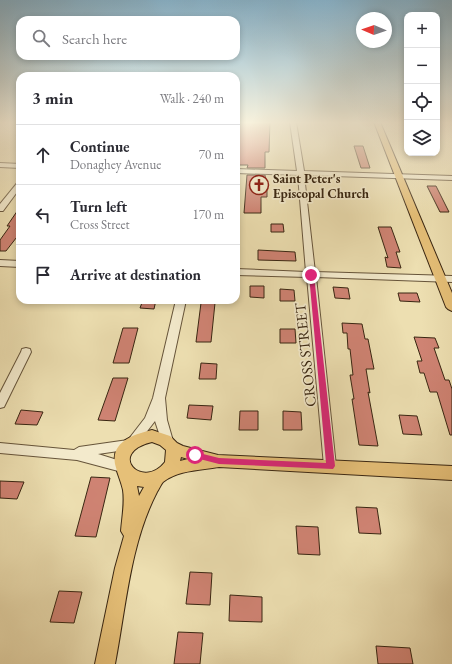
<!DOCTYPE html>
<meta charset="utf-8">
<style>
body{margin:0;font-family:"EB Garamond",serif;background:#f2f2f3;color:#2b2b33}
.controls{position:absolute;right:12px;top:12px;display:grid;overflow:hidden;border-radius:8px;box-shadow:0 2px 6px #0003}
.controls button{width:36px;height:36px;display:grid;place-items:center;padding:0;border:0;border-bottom:1px solid #e1e1e2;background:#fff;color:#2b2b33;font:20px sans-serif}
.compass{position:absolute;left:356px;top:12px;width:36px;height:36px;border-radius:50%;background:#fff;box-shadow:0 2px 6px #0003;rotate:272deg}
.stop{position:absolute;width:12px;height:12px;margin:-9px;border:3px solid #db2777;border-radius:50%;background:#fff}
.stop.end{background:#db2777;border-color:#fff;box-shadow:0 1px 4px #0008}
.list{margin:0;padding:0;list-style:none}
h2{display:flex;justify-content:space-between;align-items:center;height:52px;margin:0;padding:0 16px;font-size:17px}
h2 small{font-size:13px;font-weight:400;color:#7c7c81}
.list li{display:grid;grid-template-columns:26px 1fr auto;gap:12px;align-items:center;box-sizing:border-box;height:60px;padding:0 16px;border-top:1px solid #e1e1e2}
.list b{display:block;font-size:15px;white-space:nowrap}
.list p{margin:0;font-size:13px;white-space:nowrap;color:#7c7c81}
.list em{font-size:13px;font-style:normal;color:#7c7c81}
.icon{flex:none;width:22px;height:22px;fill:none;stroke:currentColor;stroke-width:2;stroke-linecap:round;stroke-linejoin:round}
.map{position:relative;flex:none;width:452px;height:664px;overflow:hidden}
.search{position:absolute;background:#fff;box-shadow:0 2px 6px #0003;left:16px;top:16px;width:224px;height:44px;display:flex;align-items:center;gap:10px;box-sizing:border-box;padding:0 14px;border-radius:12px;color:#7c7c81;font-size:15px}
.panel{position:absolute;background:#fff;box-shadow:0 2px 6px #0003;left:16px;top:72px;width:224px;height:232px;border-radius:12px}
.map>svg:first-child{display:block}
</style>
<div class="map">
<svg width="452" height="664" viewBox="0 0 452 664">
<rect width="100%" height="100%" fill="#eddfb1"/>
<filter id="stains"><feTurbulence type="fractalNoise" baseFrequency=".005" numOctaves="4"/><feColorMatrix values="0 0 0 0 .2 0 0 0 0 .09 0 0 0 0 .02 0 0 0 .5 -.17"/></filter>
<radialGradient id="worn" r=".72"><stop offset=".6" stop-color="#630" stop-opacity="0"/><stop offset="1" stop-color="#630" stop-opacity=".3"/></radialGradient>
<g fill="#cf8373" stroke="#392612">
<polygon points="236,122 270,122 269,152 265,152 265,168 247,168 248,165 236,165"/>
<polygon points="354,146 363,146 370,168 361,168"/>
<polygon points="247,175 265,175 266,180 267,180 267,197 261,197 261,213 244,213"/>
<polygon points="427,186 436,186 449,212 440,212"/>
<polygon points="20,207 20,233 6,251 0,251 0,240 10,226 7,226"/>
<polygon points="271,224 283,224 284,232 271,232"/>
<polygon points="378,227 391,227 400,252 396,252 401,268 387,267 385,257 388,258"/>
<polygon points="258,250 295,252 296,261 258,260"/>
<polygon points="250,286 264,286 264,298 250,297"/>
<polygon points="333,287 348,288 350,299 335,298"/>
<polygon points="280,289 294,290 295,301 280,301"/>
<polygon points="398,293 417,293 420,302 400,301"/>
<polygon points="143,300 156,300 154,309 140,308"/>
<polygon points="201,303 215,303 211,342 196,342"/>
<polygon points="342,323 362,324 365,339 368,339 374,369 366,369 370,393 368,392 378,446 359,445 352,399 354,399 350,375 353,375 350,349 348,349 347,333 343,333"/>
<polygon points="123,328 138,328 129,363 113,363"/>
<polygon points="280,329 295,329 296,343 280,343"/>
<polygon points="414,337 435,338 439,348 434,348 445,380 449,380 452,389 452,435 450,435 437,392 430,392 424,373 420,373 417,361 422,361"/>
<polygon points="201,363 217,364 216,379 199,379"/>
<polygon points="113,378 128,378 115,421 98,420"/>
<polygon points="189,405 213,406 211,420 187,418"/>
<polygon points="21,410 43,412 37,425 15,424"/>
<polygon points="240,411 258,411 258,430 239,430"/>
<polygon points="283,411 301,412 302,430 283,430"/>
<polygon points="399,415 417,416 422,435 403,434"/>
<polygon points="91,477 110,478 96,537 75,536"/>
<polygon points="0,481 24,482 17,499 0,498"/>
<polygon points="356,507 377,508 381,534 359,533"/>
<polygon points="296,526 318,527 320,555 298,554"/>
<polygon points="190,572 212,573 210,605 186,604"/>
<polygon points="59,591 82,592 74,623 50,622"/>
<polygon points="230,595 262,597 262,622 229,621"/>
<polygon points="178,632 203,633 200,664 174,664"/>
<polygon points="376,646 410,648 413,664 378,664"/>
</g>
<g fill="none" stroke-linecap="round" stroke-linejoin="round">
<defs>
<g id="minor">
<polygon points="290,122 296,122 304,171 452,176 452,180 304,175 315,272 452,276 452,282 316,277 336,466 335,470 330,471 325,470 324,466 307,277 236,275 236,269 306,272 298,175 236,173 236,169 297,171"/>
<polygon points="0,163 20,164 20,168 0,167"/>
<polygon points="20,181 20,188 3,211 0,211 0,204 18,182"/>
<polygon points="0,260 20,261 20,267 0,266"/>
<polygon points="176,300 186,300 165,398 167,420 173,441 171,445 167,446 163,445 155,421 138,443 134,445 132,449 98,454 127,463 128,467 127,471 122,472 77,460 0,453 0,443 74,450 79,447 128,440 145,418 153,398"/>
<polygon points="26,348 30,349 31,352 4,407 0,408 0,393 21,352 22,349"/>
</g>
<g id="major">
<polygon points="374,122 380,122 452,293 452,311 448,309 446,307"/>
<path d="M152,430L170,436L177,443L183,446L218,455L452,466V480L219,467C202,470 178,470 163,482C161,484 159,489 157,492C130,544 126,607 115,664H95L115,568L124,536L121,531C122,518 125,503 123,490C121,481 117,473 115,464C111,441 135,434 152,430ZM152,442L160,445L166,450L165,462C142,491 106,453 152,442ZM181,457L188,459L180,461ZM137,486L144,487L139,496Z"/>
</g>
</defs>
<use href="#minor" stroke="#66543a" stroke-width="2"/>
<use href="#major" stroke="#392612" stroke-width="2"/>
<use href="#minor" fill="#f3eacc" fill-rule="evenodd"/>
<use href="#major" fill="#e6c078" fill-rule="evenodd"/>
</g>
<linearGradient id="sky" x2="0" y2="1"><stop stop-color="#88b7d2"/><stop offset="0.57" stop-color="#f7f1dc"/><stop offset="1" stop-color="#f7f1dc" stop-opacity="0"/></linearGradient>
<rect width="452" height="215" fill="url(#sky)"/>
<polygon fill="#db2777" points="311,273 314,275 335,466 333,469 219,464 192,457 192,453 195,452 219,458 326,463 309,275"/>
<defs>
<symbol id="church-ring" viewBox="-11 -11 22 22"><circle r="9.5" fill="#f3eacc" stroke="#8f2418" stroke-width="1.5"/><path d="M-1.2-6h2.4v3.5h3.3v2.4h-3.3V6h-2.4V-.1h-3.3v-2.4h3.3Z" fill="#8f2418"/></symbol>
</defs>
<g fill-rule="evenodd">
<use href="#church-ring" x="248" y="174" width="22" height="22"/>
</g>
<g text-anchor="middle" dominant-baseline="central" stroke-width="3.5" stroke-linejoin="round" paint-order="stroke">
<g font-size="13" font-weight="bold" fill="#392612" stroke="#f3eacc" text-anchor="start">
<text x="273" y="178">Saint Peter's<tspan x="273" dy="15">Episcopal Church</tspan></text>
</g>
<g font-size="15" fill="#392612" stroke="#f3eacc">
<text transform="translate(305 355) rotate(-96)">CROSS STREET</text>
</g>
</g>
<rect width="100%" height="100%" filter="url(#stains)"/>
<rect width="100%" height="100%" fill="url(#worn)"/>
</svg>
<div class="controls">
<button>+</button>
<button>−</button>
<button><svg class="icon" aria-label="locate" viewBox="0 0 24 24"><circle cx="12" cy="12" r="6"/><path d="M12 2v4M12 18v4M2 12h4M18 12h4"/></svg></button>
<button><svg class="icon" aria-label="layers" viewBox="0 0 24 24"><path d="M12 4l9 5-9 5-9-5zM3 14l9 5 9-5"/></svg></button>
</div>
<svg class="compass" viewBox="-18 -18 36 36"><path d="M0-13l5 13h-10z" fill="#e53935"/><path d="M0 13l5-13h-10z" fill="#7c7c81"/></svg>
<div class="stop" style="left:195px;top:455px"></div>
<div class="stop end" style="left:311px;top:275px"></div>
<div class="search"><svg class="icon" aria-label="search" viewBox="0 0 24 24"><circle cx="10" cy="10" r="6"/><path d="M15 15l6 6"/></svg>Search here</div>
<section class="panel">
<h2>3 min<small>Walk · 240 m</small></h2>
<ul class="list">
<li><svg class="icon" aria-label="ahead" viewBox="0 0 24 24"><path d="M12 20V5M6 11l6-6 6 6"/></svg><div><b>Continue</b><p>Donaghey Avenue</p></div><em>70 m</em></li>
<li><svg class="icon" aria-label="left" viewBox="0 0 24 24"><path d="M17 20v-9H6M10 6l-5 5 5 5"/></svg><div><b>Turn left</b><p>Cross Street</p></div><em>170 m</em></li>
<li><svg class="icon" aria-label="arrive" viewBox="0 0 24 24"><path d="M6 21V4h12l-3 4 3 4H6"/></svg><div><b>Arrive at destination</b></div></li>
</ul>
</section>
</div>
